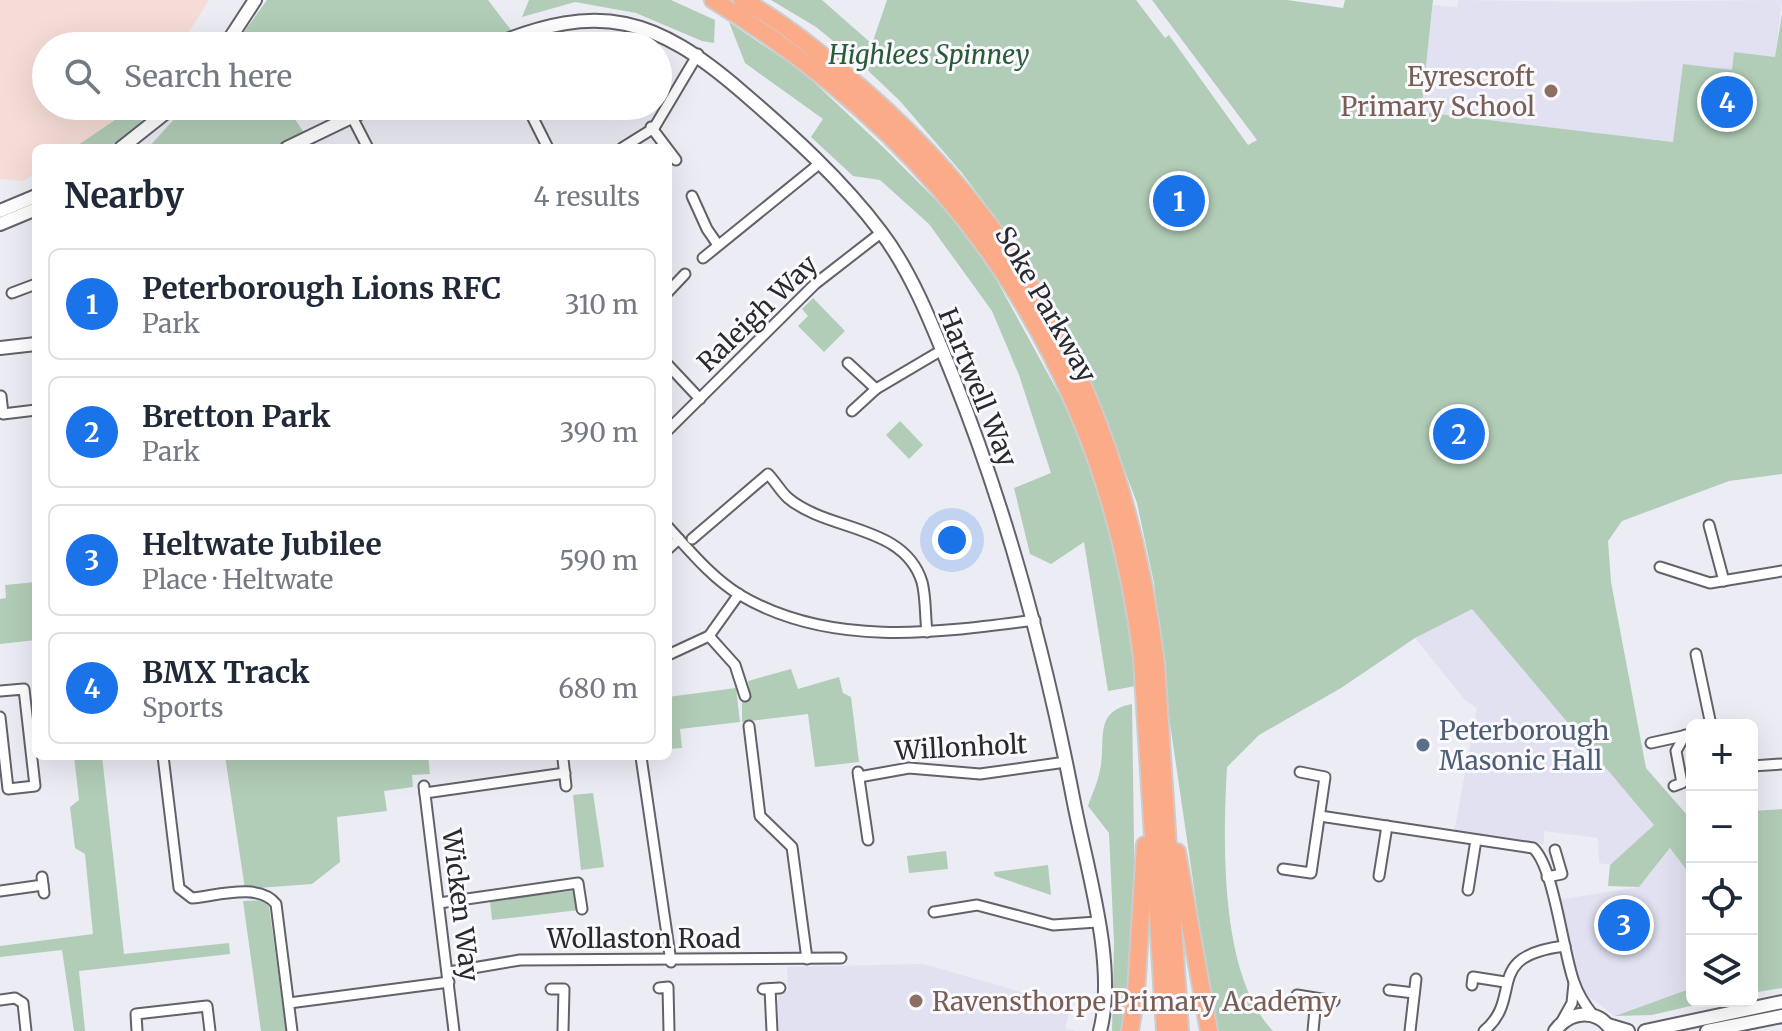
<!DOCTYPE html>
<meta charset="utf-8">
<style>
body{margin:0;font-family:Merriweather,serif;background:#f2f2f3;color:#1f2937}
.controls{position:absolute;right:24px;bottom:24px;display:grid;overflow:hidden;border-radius:12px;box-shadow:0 8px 32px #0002}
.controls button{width:72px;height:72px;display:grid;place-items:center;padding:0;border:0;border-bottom:2px solid #e0e1e3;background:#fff;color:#1f2937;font:40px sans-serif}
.you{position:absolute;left:952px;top:540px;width:28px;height:28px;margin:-20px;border:6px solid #fff;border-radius:50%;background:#1a73e8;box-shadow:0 0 0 12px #1a73e833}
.badge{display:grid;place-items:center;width:52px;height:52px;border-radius:50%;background:#1a73e8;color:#fff;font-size:26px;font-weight:700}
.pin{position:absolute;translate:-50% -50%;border:4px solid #fff;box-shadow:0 2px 8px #0006}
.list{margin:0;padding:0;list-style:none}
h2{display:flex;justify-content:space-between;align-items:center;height:104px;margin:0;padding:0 32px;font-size:34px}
h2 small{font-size:26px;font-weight:400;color:#747a83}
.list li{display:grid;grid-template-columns:52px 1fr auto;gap:24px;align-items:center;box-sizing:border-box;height:112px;margin:0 16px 16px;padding:0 16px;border:2px solid #e0e1e3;border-radius:12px}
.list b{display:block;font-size:30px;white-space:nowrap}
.list p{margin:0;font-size:26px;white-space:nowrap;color:#747a83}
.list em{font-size:26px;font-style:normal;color:#747a83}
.icon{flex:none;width:44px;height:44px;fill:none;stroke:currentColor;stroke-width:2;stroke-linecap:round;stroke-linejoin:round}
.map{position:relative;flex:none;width:1782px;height:1031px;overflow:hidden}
.search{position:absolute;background:#fff;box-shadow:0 8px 32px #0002;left:32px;top:32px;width:640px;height:88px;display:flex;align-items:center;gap:20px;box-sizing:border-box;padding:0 28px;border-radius:44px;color:#747a83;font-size:30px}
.panel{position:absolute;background:#fff;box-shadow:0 8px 32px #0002;left:32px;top:144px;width:640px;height:616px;border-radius:12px}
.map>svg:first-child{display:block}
</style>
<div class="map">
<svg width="1782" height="1031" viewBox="0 0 1782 1031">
<rect width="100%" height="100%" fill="#ebecf4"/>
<g fill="#e1e1f1">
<polygon points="1459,0 1585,2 1782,0 1775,57 1735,52 1732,70 1683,65 1674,142 1420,112 1433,5 1457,7"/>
<polygon points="1472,608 1655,825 1610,865 1599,863 1598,838 1544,831 1544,845 1454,833 1477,708 1465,700 1415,638"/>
<polygon points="1671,848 1692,877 1692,988 1615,1016 1580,990 1557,900 1639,887"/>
<polygon points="923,964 1071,1006 1065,1028 1076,1031 779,1031 778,996 788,991 787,967"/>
</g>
<polygon fill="#f6dcd6" points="0,0 209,0 180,46 46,46 46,106 135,106 74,148 36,148 36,173 23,181 0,179"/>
<g fill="#b1cdb7">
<polygon points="267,0 488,0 511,30 478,46 404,46 397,37 360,46 234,46"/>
<polygon points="529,0 671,0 715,20 714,43 702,41 636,13 575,2 522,17"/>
<path d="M771,0H822L872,44L887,0H1136L1165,38L1169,35L1248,145L1257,140L1152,0H1287L1343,8L1345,0H1433L1421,112L1673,142L1683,64L1732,70L1734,52L1775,57L1782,14V474L1729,481L1622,521L1608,541L1611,582L1646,768L1687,815H1692V877L1670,848L1639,887L1608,886L1610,865L1654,825L1472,609L1415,638L1341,688L1259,735L1227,767C1223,841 1219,975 1273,1031H1215L1167,703L1154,583L1137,503L1104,416L1055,305L1015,243L962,173L900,101L859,62L816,27Z"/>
<polygon points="729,22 803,72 884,148 954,218 996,279 1082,436 1114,543 1128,610 1136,686 1108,691 1084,542 1051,564 1030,554 1014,488 1051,473 1019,375 992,311 929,224 880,180 853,176 811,137 823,119 745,63"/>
<path d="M135,106H156C123,140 124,148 74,148Z"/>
<polygon points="186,106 286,106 305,134 271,148 148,148"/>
<polygon points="813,298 845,331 824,352 798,326 808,316 802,309"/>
<polygon points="900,421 923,445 909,459 886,435"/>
<polygon points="36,582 36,640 0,644 0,599 6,598 5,585"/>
<polygon points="791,669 798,689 839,677 843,693 851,697 859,762 815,767 808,714 742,722 742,701 751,698 748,681"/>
<polygon points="736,688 740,722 680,729 682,748 669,749 668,697"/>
<path d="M1132,704L1135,912L1128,1031H1112L1114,942L1109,833L1088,806C1092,794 1098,782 1100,770C1107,740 1092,712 1132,704Z"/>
<polygon points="74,756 102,756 124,954 229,943 230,954 79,971 85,1031 74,1031 62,950 0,957 0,946 93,934 85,854 75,848 70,807 79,800"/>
<polygon points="225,756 428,756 430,774 412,775 413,787 384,791 387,811 337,817 340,862 312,884 245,889"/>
<polygon points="593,793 604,867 581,870 573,795"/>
<polygon points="1782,809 1782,988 1752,993 1752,811"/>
<polygon points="946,851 948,869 909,873 907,856"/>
<polygon points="1048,865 1051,895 995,876 994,872"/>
<polygon points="572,891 577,893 579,910 492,920 490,901"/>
<polygon points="264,900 269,906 286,1031 261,1031 243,901"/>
<polygon points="1692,988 1692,1001 1712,1001 1652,1015 1615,1016"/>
</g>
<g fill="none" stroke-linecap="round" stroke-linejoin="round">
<defs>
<g id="minor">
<polyline points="527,106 548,148"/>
<polyline points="352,117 368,148"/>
<polyline points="651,127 676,160"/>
<polyline points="622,148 654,128 698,54"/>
<polyline points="692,196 707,229 718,245"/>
<polyline points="703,258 819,164"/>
<polyline points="668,292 685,274"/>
<polyline points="12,293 36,284"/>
<polyline points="848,363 876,389"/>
<polyline points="668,365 700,399"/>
<polyline points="1,396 3,414 36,410"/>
<polyline points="852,411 876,389 942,350"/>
<polyline points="668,430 815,284 882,232"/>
<polyline points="1709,525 1724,581"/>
<path d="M668,527C690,551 712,578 740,595C830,648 937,633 1035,620"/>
<path d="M692,539L768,474C775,481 781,492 788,498C828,532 904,524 922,582C926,597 925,616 927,632"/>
<polyline points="668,549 679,539"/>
<polyline points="1660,567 1710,583 1782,571"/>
<polyline points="709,636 735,665 745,696"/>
<polyline points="1696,654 1711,725"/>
<polyline points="668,655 709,636 739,594"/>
<polyline points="0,691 24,689 35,786 8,789 0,717"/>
<polyline points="749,726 760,816 792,847 807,959"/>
<polyline points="1651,743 1692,734"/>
<path d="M163,756L179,888L192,898C216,896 259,882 276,904L292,1031"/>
<polyline points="641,757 671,962"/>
<polyline points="563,759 566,786"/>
<polyline points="1752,766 1782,764"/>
<polyline points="858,772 868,840"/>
<polyline points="859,777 909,768 980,774 1066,762"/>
<polyline points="424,786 454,1031"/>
<polyline points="1674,786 1682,783 1676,751 1685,735"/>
<polyline points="425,793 565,773"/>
<path d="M1320,816L1533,848C1554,866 1563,953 1574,982C1578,994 1585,1005 1593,1015"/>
<polyline points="1283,869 1311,873 1325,777 1300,772"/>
<polyline points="1379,876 1387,826"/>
<polyline points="42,877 44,893"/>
<polyline points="1547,877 1562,874 1555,850"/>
<polyline points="1468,890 1476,840"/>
<polyline points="0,891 43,885"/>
<polyline points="439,903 578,883 582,909"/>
<polyline points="934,912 977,905 1053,925 1097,922"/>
<polyline points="449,972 520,960 841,958"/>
<polyline points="1472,985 1473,977 1505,982"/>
<polyline points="659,988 668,987 669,1031"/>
<polyline points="551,989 564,989 563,1031"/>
<polyline points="763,989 780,988"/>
<polyline points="770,989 772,1031"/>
<polyline points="1389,990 1414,993"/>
<polyline points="1297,995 1334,1001"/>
<polyline points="0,1000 15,998 23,1003 26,1031"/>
<polyline points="289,1003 449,982"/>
<polyline points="1562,1021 1572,1003 1574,983"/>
<polyline points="137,1031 136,1014 207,1006 210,1031"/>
<polyline points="1313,1031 1316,999"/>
<polyline points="1410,1031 1416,979"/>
<path d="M1484,1031C1525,997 1481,956 1565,946"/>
</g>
<g id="tertiary">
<polyline points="225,46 255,0"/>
<path d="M492,46C600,0 656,18 741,91C790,133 842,180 881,232C913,274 934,330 954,379C1009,517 1046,657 1074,803C1087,870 1117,965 1100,1031"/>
<polyline points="121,148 174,106"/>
<polyline points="287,148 374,106"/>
<polyline points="0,211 36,196"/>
<polyline points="0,224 36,209"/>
<polyline points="0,348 36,344"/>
<polyline points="1608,1025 1628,1031"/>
<path d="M1555,1031C1570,1010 1598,1008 1612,1031"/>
<polyline points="1645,1031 1782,1002"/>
<polyline points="1707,1031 1782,1016"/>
</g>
<g id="trunk">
<path d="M713,0C959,149 1107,372 1142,658L1165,1031"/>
<path d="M742,0C787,24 829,61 868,94C1042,248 1127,434 1156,663L1180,1031"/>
<polyline points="1177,852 1209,1031"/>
<polyline points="1130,1031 1136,993 1145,845"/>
</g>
</defs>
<use href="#minor" stroke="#62626a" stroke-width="13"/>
<use href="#tertiary" stroke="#62626a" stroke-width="16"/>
<use href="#trunk" stroke="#cccccd" stroke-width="20"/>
<use href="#minor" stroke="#fff" stroke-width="9"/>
<use href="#tertiary" stroke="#fff" stroke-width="12"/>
<use href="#trunk" stroke="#fbab88" stroke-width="16"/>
</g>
<g fill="#8d6e63" stroke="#f9f9fe" stroke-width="3">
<circle cx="1551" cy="91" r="8"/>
<circle cx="916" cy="1001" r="8"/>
</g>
<circle fill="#5c6f8a" stroke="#f9f9fe" stroke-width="3" cx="1423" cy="745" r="8"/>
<g text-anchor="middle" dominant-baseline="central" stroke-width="6" stroke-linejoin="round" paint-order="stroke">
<g font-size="26" font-style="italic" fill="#295b39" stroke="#f9f9fe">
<text x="929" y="54">Highlees Spinney</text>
</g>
<g font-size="26" fill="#785e54" stroke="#f9f9fe" text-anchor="end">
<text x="1535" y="76">Eyrescroft<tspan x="1535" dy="30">Primary School</tspan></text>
<text x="932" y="1001" text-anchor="start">Ravensthorpe Primary Academy</text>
</g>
<g font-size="26" fill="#292a2d" stroke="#f9f9fe">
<text transform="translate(1046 304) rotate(60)">Soke Parkway</text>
<text transform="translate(757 313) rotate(-44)">Raleigh Way</text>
<text transform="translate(978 387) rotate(68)">Hartwell Way</text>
<text transform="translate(961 747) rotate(-3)">Willonholt</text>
<text transform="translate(461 905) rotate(83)">Wicken Way</text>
<text x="644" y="938">Wollaston Road</text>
</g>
<g font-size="26" fill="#4e5e75" stroke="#f9f9fe" text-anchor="start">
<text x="1439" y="730">Peterborough<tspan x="1439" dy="30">Masonic Hall</tspan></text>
</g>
</g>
</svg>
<div class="controls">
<button>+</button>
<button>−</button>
<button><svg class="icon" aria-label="locate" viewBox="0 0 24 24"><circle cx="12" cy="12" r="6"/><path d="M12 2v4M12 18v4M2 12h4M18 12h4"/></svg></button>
<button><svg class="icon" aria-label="layers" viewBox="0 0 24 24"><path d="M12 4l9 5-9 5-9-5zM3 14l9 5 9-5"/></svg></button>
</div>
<div class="you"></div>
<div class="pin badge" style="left:1179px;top:201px">1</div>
<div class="pin badge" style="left:1459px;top:434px">2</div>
<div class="pin badge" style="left:1624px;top:925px">3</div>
<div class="pin badge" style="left:1727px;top:102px">4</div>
<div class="search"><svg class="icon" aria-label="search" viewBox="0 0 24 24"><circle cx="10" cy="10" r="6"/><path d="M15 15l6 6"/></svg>Search here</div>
<section class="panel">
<h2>Nearby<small>4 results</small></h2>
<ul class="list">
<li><span class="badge">1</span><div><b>Peterborough Lions RFC</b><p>Park</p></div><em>310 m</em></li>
<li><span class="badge">2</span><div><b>Bretton Park</b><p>Park</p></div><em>390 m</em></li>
<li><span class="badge">3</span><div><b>Heltwate Jubilee</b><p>Place · Heltwate</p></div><em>590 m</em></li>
<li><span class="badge">4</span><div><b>BMX Track</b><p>Sports</p></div><em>680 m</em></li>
</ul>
</section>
</div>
